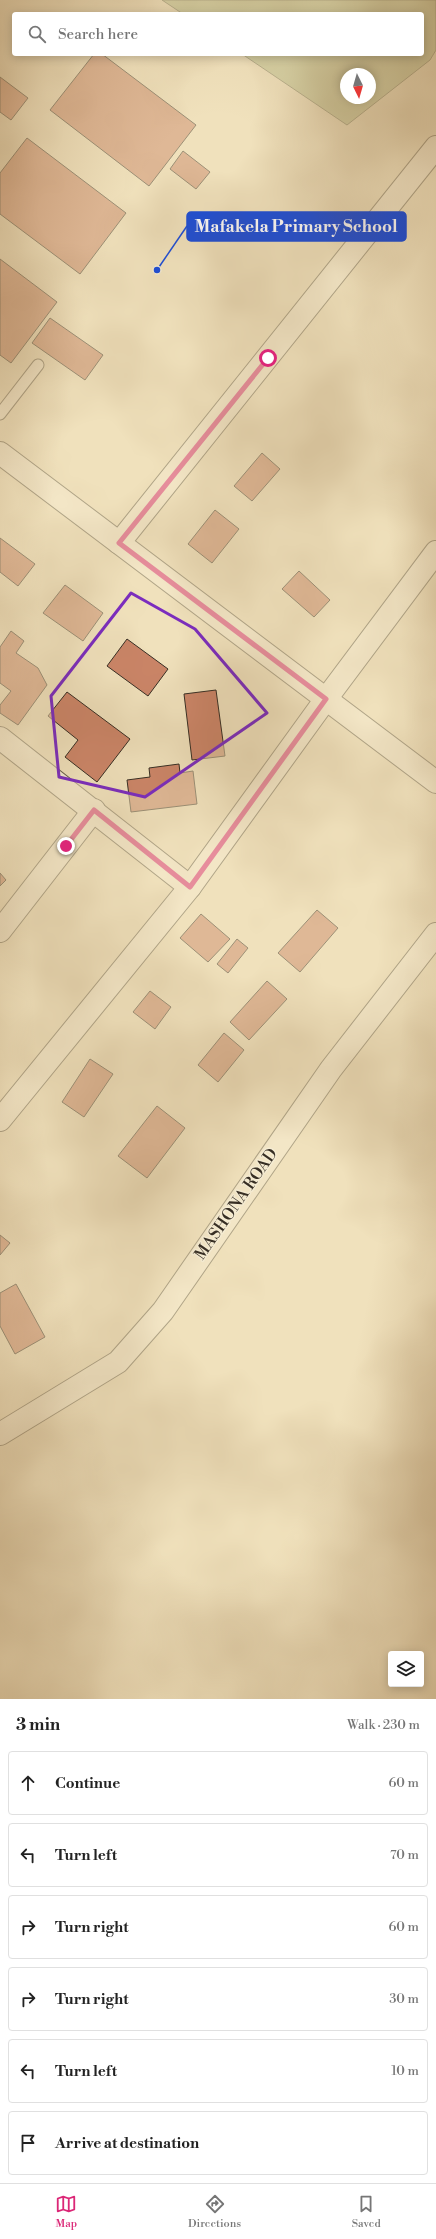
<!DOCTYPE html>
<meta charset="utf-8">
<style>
body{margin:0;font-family:"Libre Bodoni",serif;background:#f6f6f6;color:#222}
.controls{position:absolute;right:12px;bottom:12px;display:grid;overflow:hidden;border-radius:4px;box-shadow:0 2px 10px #0003}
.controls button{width:36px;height:36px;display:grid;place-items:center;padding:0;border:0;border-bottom:1px solid #e0e0e0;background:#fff;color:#222;font:20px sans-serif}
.compass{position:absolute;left:340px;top:68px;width:36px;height:36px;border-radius:50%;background:#fff;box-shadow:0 2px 10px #0003;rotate:175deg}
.stop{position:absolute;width:12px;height:12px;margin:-9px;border:3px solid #db2777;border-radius:50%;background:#fff}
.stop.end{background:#db2777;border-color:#fff;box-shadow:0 1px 4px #0008}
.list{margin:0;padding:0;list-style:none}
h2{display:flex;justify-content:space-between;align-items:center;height:52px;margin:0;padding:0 16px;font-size:17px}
h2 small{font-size:13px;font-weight:400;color:#767676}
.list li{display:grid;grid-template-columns:26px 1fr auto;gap:12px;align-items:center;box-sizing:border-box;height:64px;margin:0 8px 8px;padding:0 8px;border:1px solid #e0e0e0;border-radius:4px}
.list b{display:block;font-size:15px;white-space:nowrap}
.list em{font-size:13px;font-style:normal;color:#767676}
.icon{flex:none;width:22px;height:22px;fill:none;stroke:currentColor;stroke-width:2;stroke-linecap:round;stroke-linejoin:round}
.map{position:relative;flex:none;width:436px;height:1699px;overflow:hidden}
.search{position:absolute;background:#fff;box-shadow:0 2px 10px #0003;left:12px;right:12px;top:12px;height:44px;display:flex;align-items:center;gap:10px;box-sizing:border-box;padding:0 14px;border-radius:4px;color:#767676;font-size:15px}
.sheet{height:484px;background:#fff}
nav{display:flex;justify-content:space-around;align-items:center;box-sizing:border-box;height:56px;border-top:1px solid #e0e0e0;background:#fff;font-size:11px;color:#767676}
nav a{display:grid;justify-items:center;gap:2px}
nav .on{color:#db2777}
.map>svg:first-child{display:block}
</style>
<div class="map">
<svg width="436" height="1699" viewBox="0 0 436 1699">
<rect width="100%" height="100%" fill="#f0e1bc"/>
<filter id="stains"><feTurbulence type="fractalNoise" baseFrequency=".005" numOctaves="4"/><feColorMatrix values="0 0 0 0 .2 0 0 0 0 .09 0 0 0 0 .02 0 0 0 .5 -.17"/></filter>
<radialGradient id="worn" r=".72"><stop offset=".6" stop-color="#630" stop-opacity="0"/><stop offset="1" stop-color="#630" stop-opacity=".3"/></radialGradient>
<path fill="#bbc28f" stroke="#78785a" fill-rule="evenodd" d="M162,0H436V50L430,60L347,125L242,54H422V14H183ZM346,74H370V98H346Z"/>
<g fill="#cb8568" stroke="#362e24">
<polygon points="94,54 102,54 196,125 149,186 50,110"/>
<polygon points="0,77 28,98 11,120 0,112"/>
<polygon points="27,138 126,213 80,274 0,214 0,173"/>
<polygon points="183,151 210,172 196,189 170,169"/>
<polygon points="0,259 57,302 11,363 0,355"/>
<polygon points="50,318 103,355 85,380 32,343"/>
<polygon points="262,453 280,469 252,501 234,486"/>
<polygon points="215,510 239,529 212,563 188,544"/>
<polygon points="0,538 35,564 18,586 0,572"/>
<polygon points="299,571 330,600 314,617 282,589"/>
<polygon points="65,585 103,613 83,641 43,613"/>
<polygon points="11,631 24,641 16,653 38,668 47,685 18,725 0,713 0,705 11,691 0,683 0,647"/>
<polygon points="127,639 168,669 148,696 107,666"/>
<polygon points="216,690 225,756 192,760 184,694"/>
<polygon points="67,692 130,739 97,782 65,757 78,740 48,716"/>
<polygon points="179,764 180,773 193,771 197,804 131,812 127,780 150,777 149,768"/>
<polygon points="0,873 6,880 0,886"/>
<polygon points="317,910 338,928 300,972 278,953"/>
<polygon points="201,914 230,939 208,962 180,938"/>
<polygon points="237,939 248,948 228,973 217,964"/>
<polygon points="267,981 287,999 249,1040 230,1022"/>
<polygon points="150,991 171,1007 155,1029 133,1012"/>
<polygon points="224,1033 244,1050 218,1082 198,1065"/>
<polygon points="90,1059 113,1074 84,1117 62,1102"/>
<polygon points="157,1106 185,1128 147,1178 118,1156"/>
<polygon points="0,1235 10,1243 0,1255"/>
<polygon points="16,1284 45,1337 15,1354 0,1326 0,1293"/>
</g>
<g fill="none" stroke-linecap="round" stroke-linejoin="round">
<defs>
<polyline id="lane" points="0,414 38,365"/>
<g id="street">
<polyline points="0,453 436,782"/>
<polyline points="119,543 436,147"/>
<polyline points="0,738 190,887"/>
<polyline points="0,931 94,810"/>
<polyline points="0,1120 190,887 326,699 436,552"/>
<polyline points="0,1434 118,1362 163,1311 331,1069 436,934"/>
</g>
</defs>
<use href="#lane" stroke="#645b4a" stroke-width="13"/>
<use href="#street" stroke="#645b4a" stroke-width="24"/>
<use href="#lane" stroke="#f5ecd3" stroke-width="11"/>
<use href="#street" stroke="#f5ecd3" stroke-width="22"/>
</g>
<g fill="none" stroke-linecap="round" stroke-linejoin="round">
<polyline stroke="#db2777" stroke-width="5" points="66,846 94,810 190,887 326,699 119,543 268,358"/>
</g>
<path d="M0 0H436V1699H0ZM131,593L195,629L267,713L145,797L59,777L51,696Z" fill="#f0e1bc" fill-opacity=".55" fill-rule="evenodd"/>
<path fill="none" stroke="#7b2cbf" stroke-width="3" stroke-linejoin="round" d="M131,593L195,629L267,713L145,797L59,777L51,696Z"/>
<g text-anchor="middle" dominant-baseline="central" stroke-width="3" stroke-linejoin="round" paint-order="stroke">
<g font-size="16" fill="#362e24" stroke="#f5ecd3">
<text transform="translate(236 1204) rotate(-55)">MASHONA ROAD</text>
</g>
</g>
<path fill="none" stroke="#1d4ed8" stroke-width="1.5" d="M157 270L187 226"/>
<circle fill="#1d4ed8" stroke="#f5ecd3" stroke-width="1.5" cx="157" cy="270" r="4"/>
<rect fill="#1d4ed8" stroke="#1d4ed8" stroke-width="1.5" x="187" y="212" width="219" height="29" rx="4"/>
<g font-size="17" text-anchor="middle" font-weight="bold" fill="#fff">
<text x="296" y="232">Mafakela Primary School</text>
</g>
<rect width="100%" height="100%" filter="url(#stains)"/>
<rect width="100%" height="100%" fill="url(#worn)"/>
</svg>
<div class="controls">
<button><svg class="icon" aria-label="layers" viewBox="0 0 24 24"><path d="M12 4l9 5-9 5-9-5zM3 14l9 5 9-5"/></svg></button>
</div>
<svg class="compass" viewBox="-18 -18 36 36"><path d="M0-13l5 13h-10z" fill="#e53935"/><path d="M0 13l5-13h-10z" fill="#767676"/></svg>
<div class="stop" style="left:268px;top:358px"></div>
<div class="stop end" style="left:66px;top:846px"></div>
<div class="search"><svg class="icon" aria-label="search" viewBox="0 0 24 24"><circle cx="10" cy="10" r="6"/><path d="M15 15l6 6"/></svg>Search here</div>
</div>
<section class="sheet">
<h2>3 min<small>Walk · 230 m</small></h2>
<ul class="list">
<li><svg class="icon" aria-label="ahead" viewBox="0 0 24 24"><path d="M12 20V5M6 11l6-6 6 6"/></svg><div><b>Continue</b></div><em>60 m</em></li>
<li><svg class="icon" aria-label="left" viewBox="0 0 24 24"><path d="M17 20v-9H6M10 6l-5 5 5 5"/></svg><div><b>Turn left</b></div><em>70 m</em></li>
<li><svg class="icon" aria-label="right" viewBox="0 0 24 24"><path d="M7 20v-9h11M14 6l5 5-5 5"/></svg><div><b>Turn right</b></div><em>60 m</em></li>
<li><svg class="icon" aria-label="right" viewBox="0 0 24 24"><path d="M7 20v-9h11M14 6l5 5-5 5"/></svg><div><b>Turn right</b></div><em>30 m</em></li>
<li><svg class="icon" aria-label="left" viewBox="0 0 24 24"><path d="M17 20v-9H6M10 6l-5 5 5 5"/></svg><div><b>Turn left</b></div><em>10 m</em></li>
<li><svg class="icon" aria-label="arrive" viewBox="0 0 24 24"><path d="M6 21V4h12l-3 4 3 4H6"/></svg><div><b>Arrive at destination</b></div></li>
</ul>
</section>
<nav>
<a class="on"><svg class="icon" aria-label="map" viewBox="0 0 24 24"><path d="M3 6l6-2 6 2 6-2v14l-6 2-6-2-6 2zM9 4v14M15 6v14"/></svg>Map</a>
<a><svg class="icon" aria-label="directions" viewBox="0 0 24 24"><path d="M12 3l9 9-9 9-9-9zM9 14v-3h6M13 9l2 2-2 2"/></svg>Directions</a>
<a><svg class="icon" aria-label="saved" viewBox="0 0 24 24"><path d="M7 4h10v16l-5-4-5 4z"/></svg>Saved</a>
</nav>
